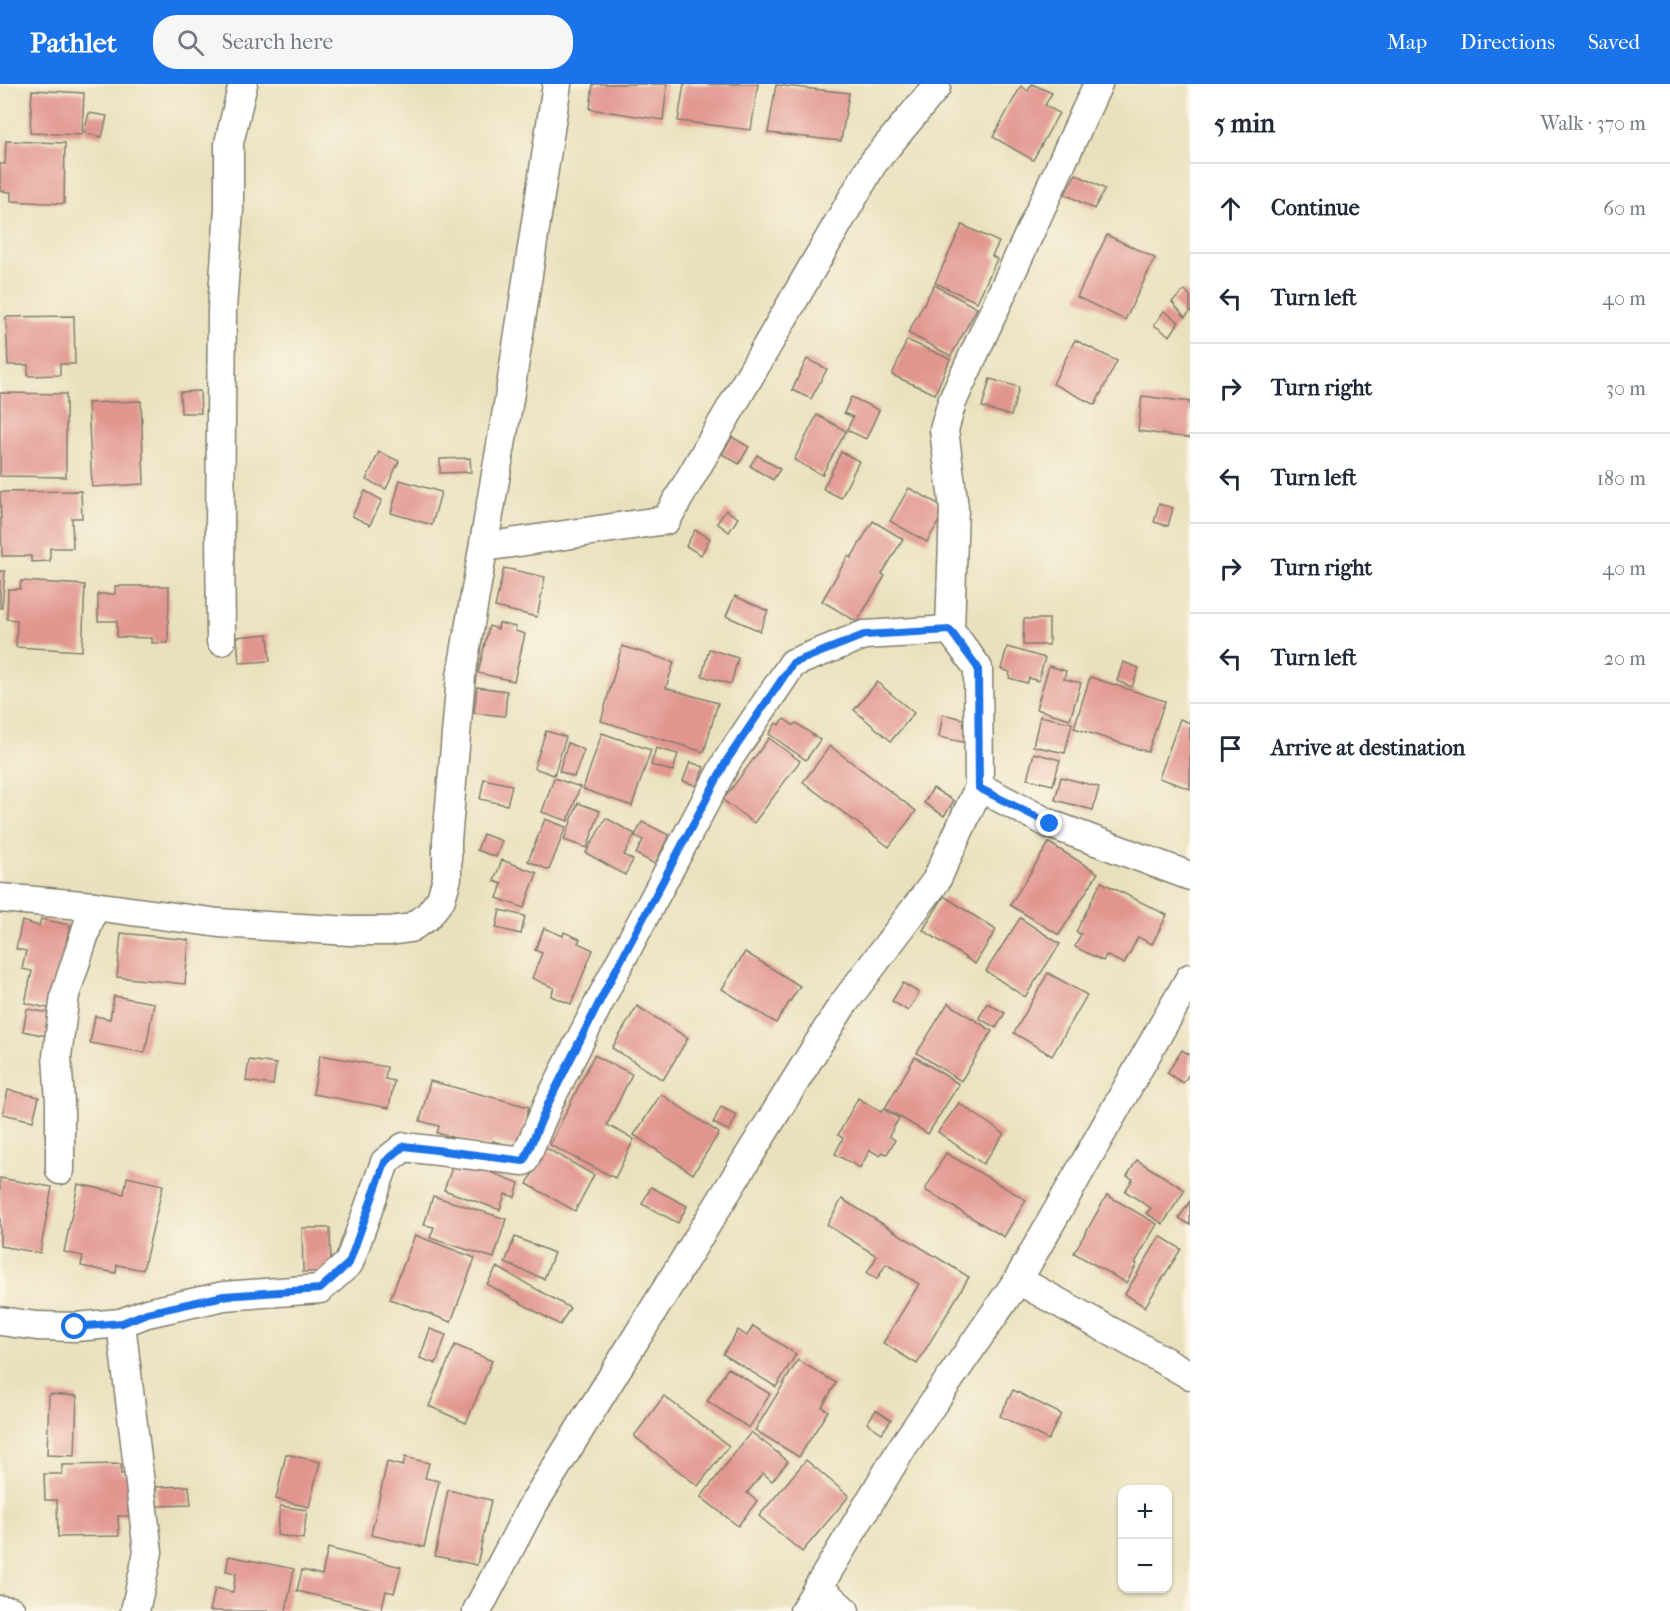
<!DOCTYPE html>
<meta charset="utf-8">
<style>
body{margin:0;font-family:"IM FELL French Canon",serif;background:#f6f6f7;color:#1f2937}
.controls{position:absolute;right:18px;bottom:18px;display:grid;overflow:hidden;border-radius:12px;box-shadow:0 2px 4px #0004}
.controls button{width:54px;height:54px;display:grid;place-items:center;padding:0;border:0;border-bottom:2px solid #e0e1e3;background:#fff;color:#1f2937;font:30px sans-serif}
.stop{position:absolute;width:18px;height:18px;margin:-14px;border:4px solid #1a73e8;border-radius:50%;background:#fff}
.stop.end{background:#1a73e8;border-color:#fff;box-shadow:0 2px 6px #0008}
.list{margin:0;padding:0;list-style:none}
h2{display:flex;justify-content:space-between;align-items:center;height:78px;margin:0;padding:0 24px;font-size:26px}
h2 small{font-size:20px;font-weight:400;color:#747a83}
.list li{display:grid;grid-template-columns:39px 1fr auto;gap:18px;align-items:center;box-sizing:border-box;height:90px;padding:0 24px;border-top:2px solid #e0e1e3}
.list b{display:block;font-size:22px;white-space:nowrap}
.list em{font-size:20px;font-style:normal;color:#747a83}
.icon{flex:none;width:33px;height:33px;fill:none;stroke:currentColor;stroke-width:2;stroke-linecap:round;stroke-linejoin:round}
.map{position:relative;flex:none;width:1190px;height:1527px;overflow:hidden}
header{display:flex;align-items:center;gap:36px;box-sizing:border-box;height:84px;padding:0 30px;background:#1a73e8;color:#fff}
header strong{font-size:28px}
nav{display:flex;gap:33px;margin-inline-start:auto;font-size:21px}
.search{width:420px;height:54px;background:#f6f6f7;display:flex;align-items:center;gap:15px;box-sizing:border-box;padding:0 21px;border-radius:24px;color:#747a83;font-size:22px}
main{display:flex}
aside{flex:1;background:#fff}
.map>svg:first-child{display:block}
</style>
<header>
<strong>Pathlet</strong>
<div class="search"><svg class="icon" aria-label="search" viewBox="0 0 24 24"><circle cx="10" cy="10" r="6"/><path d="M15 15l6 6"/></svg>Search here</div>
<nav><a>Map</a><a>Directions</a><a>Saved</a></nav>
</header>
<main>
<div class="map">
<svg width="1190" height="1527" viewBox="0 0 1190 1527">
<rect width="100%" height="100%" fill="#fcf5e5"/>
<filter id="ink" filterUnits="userSpaceOnUse"><feTurbulence type="fractalNoise" baseFrequency=".0167" numOctaves="2"/><feDisplacementMap in="SourceGraphic" scale="12" xChannelSelector="R" yChannelSelector="G"/><feConvolveMatrix kernelMatrix="1 2 1 2 8 2 1 2 1" color-interpolation-filters="sRGB"/></filter>
<filter id="wash" filterUnits="userSpaceOnUse"><feTurbulence type="fractalNoise" baseFrequency=".008" numOctaves="4" result="noise"/><feDisplacementMap in="SourceGraphic" scale="24" xChannelSelector="R" yChannelSelector="G"/><feGaussianBlur stdDeviation="1.35" result="paint"/><feColorMatrix in="noise" values="0 0 0 0 0 0 0 0 0 0 0 0 0 0 0 0 0 1.4 0 .05"/><feComposite in="paint" operator="in"/></filter>
<g filter="url(#wash)">
<rect width="100%" height="100%" fill="#e9e1be"/>
<g id="blocks">
<g fill="#e1958f">
<polygon points="593,0 667,0 663,36 590,25"/>
<polygon points="684,0 758,0 751,46 678,37"/>
<polygon points="1032,0 1052,9 1045,21 1059,29 1033,76 993,53 1021,2 1028,7"/>
<polygon points="776,1 849,9 841,57 768,49"/>
<polygon points="32,6 84,9 82,51 30,49"/>
<polygon points="89,29 107,32 102,53 84,49"/>
<polygon points="6,57 65,59 64,120 11,117 11,108 0,107 0,80 5,80"/>
<polygon points="1076,90 1105,105 1094,125 1065,110"/>
<polygon points="962,141 999,158 992,172 997,175 977,218 935,199"/>
<polygon points="1107,151 1155,174 1125,236 1077,213"/>
<polygon points="934,201 977,224 951,272 908,249"/>
<polygon points="1185,206 1190,212 1190,228 1185,233 1172,218"/>
<polygon points="1164,227 1179,238 1170,252 1154,241"/>
<polygon points="74,232 75,280 60,280 60,291 28,292 28,281 8,281 6,233"/>
<polygon points="907,256 950,275 935,310 892,291"/>
<polygon points="1075,256 1117,277 1095,321 1053,300"/>
<polygon points="807,275 827,285 811,315 792,306"/>
<polygon points="990,295 1019,303 1011,332 982,323"/>
<polygon points="200,307 201,329 181,329 180,308"/>
<polygon points="0,309 66,310 66,393 0,392"/>
<polygon points="1142,312 1190,318 1190,354 1138,347"/>
<polygon points="851,313 879,326 866,355 847,346 853,333 844,329"/>
<polygon points="141,317 144,400 92,403 88,319"/>
<polygon points="817,331 846,347 822,391 794,376"/>
<polygon points="732,353 749,363 739,380 722,370"/>
<polygon points="379,368 399,377 386,405 366,396"/>
<polygon points="841,368 859,377 841,414 823,405"/>
<polygon points="757,371 780,385 773,396 750,382"/>
<polygon points="470,374 471,388 440,389 440,375"/>
<polygon points="400,396 441,408 432,441 391,429"/>
<polygon points="909,404 946,424 927,458 890,437"/>
<polygon points="81,407 82,434 72,434 73,464 50,464 50,477 31,478 31,472 2,472 0,408"/>
<polygon points="365,407 382,416 370,441 352,432"/>
<polygon points="1159,420 1173,424 1168,442 1154,438"/>
<polygon points="726,426 738,434 729,448 717,439"/>
<polygon points="873,437 903,455 882,490 885,492 857,538 822,517 848,472 851,474"/>
<polygon points="695,446 710,454 701,471 686,462"/>
<polygon points="504,484 545,493 537,533 495,523"/>
<polygon points="0,487 5,487 2,524 0,524"/>
<polygon points="21,497 85,501 82,567 16,563 17,536 7,535 8,505 20,505"/>
<polygon points="115,502 169,502 168,559 152,559 152,554 117,553 117,537 98,537 98,510 115,510"/>
<polygon points="735,512 768,527 760,547 726,532"/>
<polygon points="1024,535 1049,535 1049,561 1023,561"/>
<polygon points="499,539 516,543 515,547 525,550 514,597 478,589 489,542 498,545"/>
<polygon points="268,550 270,577 239,579 237,553"/>
<polygon points="622,562 674,578 666,604 718,619 704,668 601,637"/>
<polygon points="1007,563 1045,574 1038,597 1029,594 1027,599 1009,594 1010,588 1001,585"/>
<polygon points="709,565 738,574 731,600 702,592"/>
<polygon points="1123,578 1139,584 1132,603 1117,597"/>
<polygon points="1049,582 1066,587 1064,595 1081,599 1070,635 1036,625"/>
<polygon points="1090,593 1165,617 1148,668 1074,644"/>
<polygon points="877,598 914,629 891,657 854,626"/>
<polygon points="477,603 507,607 505,632 474,629"/>
<polygon points="943,630 971,637 967,659 939,653"/>
<polygon points="1040,632 1072,639 1065,669 1033,662"/>
<polygon points="784,635 793,641 796,639 820,656 806,676 769,650 776,639 779,641"/>
<polygon points="1180,635 1190,639 1190,705 1159,694"/>
<polygon points="546,647 566,653 554,691 534,684"/>
<polygon points="602,649 651,666 632,722 583,705"/>
<polygon points="769,654 800,677 754,739 723,716"/>
<polygon points="568,659 584,666 574,693 559,687"/>
<polygon points="830,662 916,727 889,763 803,698"/>
<polygon points="656,664 678,670 673,687 651,681"/>
<polygon points="1034,669 1060,676 1053,701 1027,695"/>
<polygon points="690,678 704,683 697,702 683,697"/>
<polygon points="1061,693 1099,703 1093,726 1055,716"/>
<polygon points="554,694 580,703 568,737 542,728"/>
<polygon points="484,695 512,701 507,721 480,715"/>
<polygon points="933,704 954,717 944,732 924,719"/>
<polygon points="578,719 600,727 587,764 564,756"/>
<polygon points="606,734 635,750 624,771 633,776 625,791 586,769"/>
<polygon points="545,735 566,743 549,786 528,777"/>
<polygon points="642,738 669,751 655,780 636,770 643,756 635,752"/>
<polygon points="483,750 502,757 496,773 477,766"/>
<polygon points="1049,759 1098,789 1059,851 1010,821"/>
<polygon points="502,776 537,789 524,824 497,814 502,800 494,797"/>
<polygon points="1101,798 1167,831 1152,860 1138,853 1124,880 1106,871 1103,877 1075,863 1081,850 1076,848"/>
<polygon points="944,812 996,846 975,880 923,846"/>
<polygon points="500,826 525,832 521,850 496,844"/>
<polygon points="1020,834 1060,860 1025,913 986,887"/>
<polygon points="41,835 70,841 52,925 25,919 32,887 22,885 26,867 16,865 22,837 39,842"/>
<polygon points="544,844 563,852 564,848 580,855 578,859 593,866 571,920 551,912 554,904 532,894 542,869 535,866"/>
<polygon points="121,849 189,856 185,900 117,893"/>
<polygon points="745,868 800,902 776,939 722,905"/>
<polygon points="1048,889 1087,911 1052,972 1014,949"/>
<polygon points="903,899 919,909 908,927 892,917"/>
<polygon points="114,912 154,919 145,969 90,959 95,932 110,935"/>
<polygon points="948,919 992,947 961,997 917,969"/>
<polygon points="987,919 1005,929 996,944 979,934"/>
<polygon points="637,922 688,954 663,996 612,964"/>
<polygon points="27,925 55,930 51,953 23,947"/>
<polygon points="1182,966 1190,971 1190,989 1183,999 1167,989"/>
<polygon points="320,971 387,983 385,995 394,997 389,1024 313,1010"/>
<polygon points="594,971 632,990 607,1041 634,1055 615,1094 550,1061"/>
<polygon points="915,973 959,1000 928,1050 885,1024"/>
<polygon points="249,976 276,980 273,1001 246,997"/>
<polygon points="430,997 529,1023 518,1064 493,1057 491,1064 437,1049 439,1042 420,1037"/>
<polygon points="8,1006 39,1013 33,1037 3,1030"/>
<polygon points="661,1010 719,1049 693,1090 634,1051"/>
<polygon points="858,1014 881,1028 883,1025 899,1034 889,1052 895,1056 887,1070 882,1068 880,1072 870,1066 860,1084 835,1070 843,1054 838,1051"/>
<polygon points="959,1019 1004,1050 983,1080 938,1048"/>
<polygon points="721,1023 737,1031 729,1047 713,1039"/>
<polygon points="546,1064 594,1091 575,1127 527,1100"/>
<polygon points="946,1069 1026,1116 1004,1153 925,1106"/>
<polygon points="455,1075 519,1099 515,1113 505,1110 500,1126 444,1106"/>
<polygon points="1137,1076 1185,1106 1163,1140 1146,1129 1151,1124 1125,1107 1133,1095 1127,1092"/>
<polygon points="127,1093 163,1101 143,1186 117,1181 116,1189 81,1182 83,1172 64,1168 78,1100 124,1110"/>
<polygon points="0,1094 52,1103 40,1169 0,1162"/>
<polygon points="651,1103 687,1122 678,1139 642,1120"/>
<polygon points="1107,1111 1157,1140 1135,1179 1137,1180 1126,1199 1074,1169"/>
<polygon points="433,1112 506,1135 494,1174 430,1154 434,1143 424,1141"/>
<polygon points="842,1115 969,1193 917,1280 883,1259 919,1200 886,1180 877,1195 867,1189 877,1172 827,1141"/>
<polygon points="1190,1117 1190,1141 1179,1134"/>
<polygon points="302,1144 330,1144 331,1187 303,1188"/>
<polygon points="415,1151 475,1174 451,1238 390,1215"/>
<polygon points="1160,1152 1181,1165 1145,1223 1125,1210"/>
<polygon points="515,1153 554,1169 544,1195 505,1179"/>
<polygon points="497,1183 570,1224 560,1241 487,1200"/>
<polygon points="753,1242 796,1270 776,1303 723,1270 738,1246 747,1252"/>
<polygon points="430,1245 446,1251 436,1280 420,1274"/>
<polygon points="455,1261 492,1277 466,1339 429,1322"/>
<polygon points="798,1276 836,1299 822,1323 828,1327 799,1373 755,1346"/>
<polygon points="728,1284 770,1310 749,1344 707,1317"/>
<polygon points="1013,1306 1061,1330 1048,1356 1000,1332"/>
<polygon points="49,1310 77,1312 75,1372 47,1371"/>
<polygon points="664,1312 729,1362 698,1402 634,1352"/>
<polygon points="876,1326 891,1336 882,1349 867,1339"/>
<polygon points="751,1348 788,1377 772,1397 763,1389 747,1409 757,1417 738,1442 701,1413"/>
<polygon points="286,1370 320,1378 309,1423 276,1415"/>
<polygon points="405,1373 429,1379 425,1394 439,1397 424,1463 371,1451 387,1378 403,1382"/>
<polygon points="806,1376 849,1412 802,1468 759,1432"/>
<polygon points="121,1380 121,1390 130,1390 131,1432 118,1432 119,1452 58,1453 57,1416 45,1416 44,1390 62,1390 62,1381"/>
<polygon points="189,1402 191,1421 157,1422 156,1403"/>
<polygon points="448,1406 491,1416 477,1481 435,1472"/>
<polygon points="280,1422 307,1426 303,1455 277,1451"/>
<polygon points="328,1464 401,1483 394,1509 386,1507 381,1527 297,1507 302,1486 322,1491"/>
<polygon points="229,1472 294,1485 286,1527 210,1527 215,1504 233,1508 236,1489 226,1487"/>
</g>
</g>
</g>
<g filter="url(#ink)">
<use href="#blocks" fill-opacity="0" stroke="#827e6d" stroke-width="1.5"/>
<g fill="none" stroke-linecap="round" stroke-linejoin="round">
<defs>
<g id="minor">
<polyline points="484,463 666,436 873,79 936,3"/>
<polyline points="221,557 220,445 222,225 229,125 229,59 243,0"/>
<polyline points="979,703 1050,740 1190,792"/>
<polyline points="0,814 94,822 219,839 350,847 390,847 410,844 427,833 441,815 447,794 447,757 461,592 509,315 557,0"/>
<polyline points="60,1086 60,1018 57,972 65,911 94,822"/>
<polyline points="1018,1196 1190,1291"/>
<polyline points="0,1237 37,1242 75,1243 121,1239 147,1229 224,1212 320,1205 349,1179 385,1078 404,1063 524,1077 549,1018 611,895 727,677 793,579 864,551 950,546"/>
<polyline points="121,1239 148,1468 135,1527"/>
<polyline points="818,1503 845,1527"/>
<polyline points="0,1526 11,1527"/>
<polyline points="477,1527 531,1424 841,923 936,797 979,703 978,584 950,546 954,424 944,346 952,318 1098,0"/>
<polyline points="804,1527 902,1364 1018,1196 1190,894"/>
</g>
</defs>
<use href="#minor" stroke="#827e6d" stroke-width="31"/>
<use href="#minor" stroke="#fff" stroke-width="28"/>
</g>
</g>
<g fill="none" stroke-linecap="round" stroke-linejoin="round" filter="url(#ink)">
<polyline stroke="#1a73e8" stroke-width="8" points="75,1243 122,1239 147,1229 224,1212 320,1205 349,1179 385,1078 404,1062 524,1077 549,1018 611,895 727,676 793,579 864,551 950,546 978,584 979,704 1050,740"/>
</g>
</svg>
<div class="controls">
<button>+</button>
<button>−</button>
</div>
<div class="stop" style="left:75px;top:1243px"></div>
<div class="stop end" style="left:1050px;top:740px"></div>
</div>
<aside>
<h2>5 min<small>Walk · 370 m</small></h2>
<ul class="list">
<li><svg class="icon" aria-label="ahead" viewBox="0 0 24 24"><path d="M12 20V5M6 11l6-6 6 6"/></svg><div><b>Continue</b></div><em>60 m</em></li>
<li><svg class="icon" aria-label="left" viewBox="0 0 24 24"><path d="M17 20v-9H6M10 6l-5 5 5 5"/></svg><div><b>Turn left</b></div><em>40 m</em></li>
<li><svg class="icon" aria-label="right" viewBox="0 0 24 24"><path d="M7 20v-9h11M14 6l5 5-5 5"/></svg><div><b>Turn right</b></div><em>30 m</em></li>
<li><svg class="icon" aria-label="left" viewBox="0 0 24 24"><path d="M17 20v-9H6M10 6l-5 5 5 5"/></svg><div><b>Turn left</b></div><em>180 m</em></li>
<li><svg class="icon" aria-label="right" viewBox="0 0 24 24"><path d="M7 20v-9h11M14 6l5 5-5 5"/></svg><div><b>Turn right</b></div><em>40 m</em></li>
<li><svg class="icon" aria-label="left" viewBox="0 0 24 24"><path d="M17 20v-9H6M10 6l-5 5 5 5"/></svg><div><b>Turn left</b></div><em>20 m</em></li>
<li><svg class="icon" aria-label="arrive" viewBox="0 0 24 24"><path d="M6 21V4h12l-3 4 3 4H6"/></svg><div><b>Arrive at destination</b></div></li>
</ul>
</aside>
</main>
